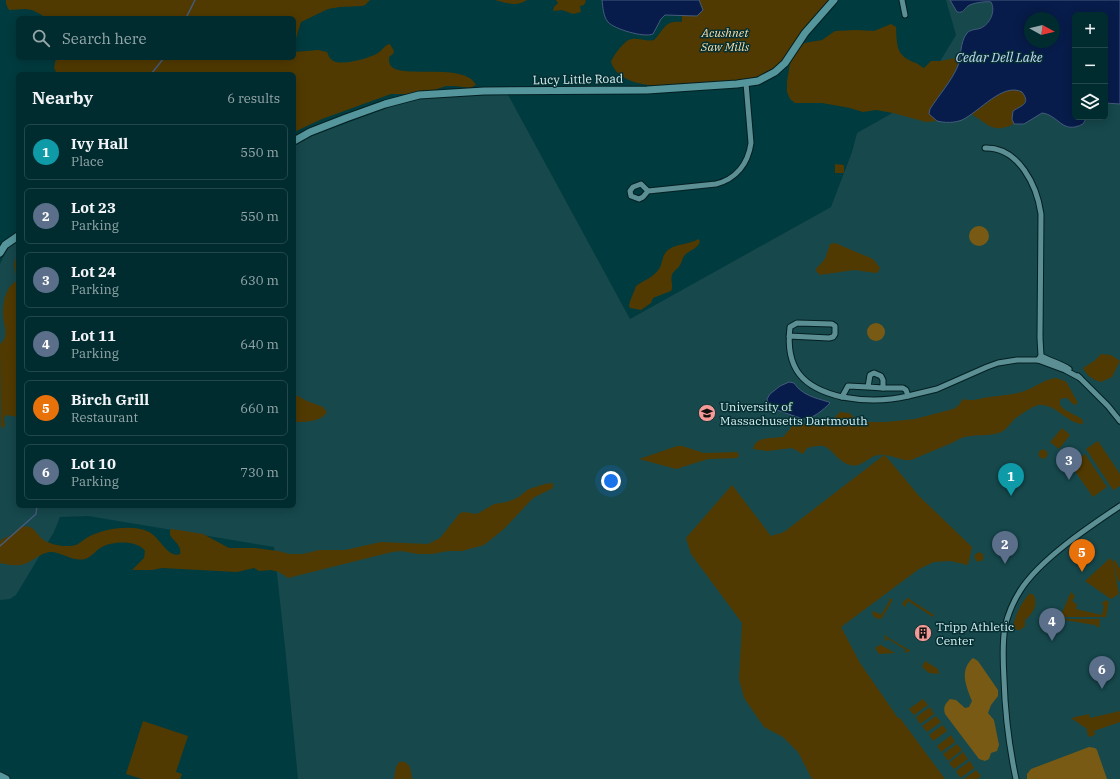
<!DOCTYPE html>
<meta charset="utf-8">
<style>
body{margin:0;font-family:"IBM Plex Serif",serif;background:#0a3437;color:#f1f3f6}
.controls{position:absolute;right:12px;top:12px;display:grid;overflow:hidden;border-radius:6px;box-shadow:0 2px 10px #0003}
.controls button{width:36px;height:36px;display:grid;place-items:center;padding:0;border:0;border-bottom:1px solid #22484b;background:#002c2f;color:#f1f3f6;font:20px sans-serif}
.compass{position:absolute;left:1024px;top:12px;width:36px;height:36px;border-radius:50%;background:#002c2f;box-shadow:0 2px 10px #0003;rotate:98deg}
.you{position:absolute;left:611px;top:481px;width:14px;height:14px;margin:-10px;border:3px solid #fff;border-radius:50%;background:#1a73e8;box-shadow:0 0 0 6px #1a73e833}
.badge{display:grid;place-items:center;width:26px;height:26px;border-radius:50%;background:#f59b97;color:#fff;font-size:13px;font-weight:700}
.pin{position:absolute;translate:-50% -33px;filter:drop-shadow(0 1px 2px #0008)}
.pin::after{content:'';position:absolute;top:21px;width:14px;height:12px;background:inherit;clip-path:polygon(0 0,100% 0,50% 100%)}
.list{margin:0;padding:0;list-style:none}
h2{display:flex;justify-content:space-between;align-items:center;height:52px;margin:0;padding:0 16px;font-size:17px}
h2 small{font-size:13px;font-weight:400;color:#95a7aa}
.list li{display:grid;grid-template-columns:26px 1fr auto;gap:12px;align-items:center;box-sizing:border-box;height:56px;margin:0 8px 8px;padding:0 8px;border:1px solid #22484b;border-radius:6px}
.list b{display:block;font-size:15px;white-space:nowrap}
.list p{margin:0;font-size:13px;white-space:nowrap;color:#95a7aa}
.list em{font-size:13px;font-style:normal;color:#95a7aa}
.icon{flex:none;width:22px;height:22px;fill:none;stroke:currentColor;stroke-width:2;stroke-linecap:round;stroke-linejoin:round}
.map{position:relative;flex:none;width:1120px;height:779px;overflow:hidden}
.search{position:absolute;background:#002c2f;box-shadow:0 2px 10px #0003;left:16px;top:16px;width:280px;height:44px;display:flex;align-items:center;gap:10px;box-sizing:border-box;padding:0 14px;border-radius:6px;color:#95a7aa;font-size:15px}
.panel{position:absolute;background:#002c2f;box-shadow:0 2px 10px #0003;left:16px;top:72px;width:280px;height:436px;border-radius:6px}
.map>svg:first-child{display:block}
</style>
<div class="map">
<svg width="1120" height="779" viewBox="0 0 1120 779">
<rect width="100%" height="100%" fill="#003b3f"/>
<path fill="#16484c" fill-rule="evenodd" d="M946,0H1120V779H298L285,647L274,547L88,516L60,517L54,532L16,595L10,599L0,600V264L8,247L18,242V506H294V145L309,137L409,100L458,94L507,93L630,319L831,207L852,152L857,133L917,99L956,35ZM1075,15H1105V117H1075ZM1030,18H1054V42H1030Z"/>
<g fill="#513a01">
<polygon points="6,0 370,0 365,5 362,6 340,7 328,9 301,22 294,45 294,18 43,18 42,15 32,10 25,9 9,10 6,4"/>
<path d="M495,0H527C517,7 506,3 495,0Z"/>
<polygon points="556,0 585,0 586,1 584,5 580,6 581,12 573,14 562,10 553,11 554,7 558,3"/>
<path d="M681,0H830L793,44V45C789,52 786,61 781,66C778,70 764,78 760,79C752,82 730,82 720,82C692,84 623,97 611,62C613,56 625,39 632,39C640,38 647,42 654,40C665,29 664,20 682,22Z"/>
<path d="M891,24L896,27C897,47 896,56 916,63C919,64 921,67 924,68L931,61H941L959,57C957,72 948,82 940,94C936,100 933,107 929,114L937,121L926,122L893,113L876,110L863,112L850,108L822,103H795L790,99L787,92V81L790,64L794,55L804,43L822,40L835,31L856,30L874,31Z"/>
<path d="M390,44L394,51L393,54L389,57C389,60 389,64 391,66C400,79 466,62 476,85L470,88L455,86H446L434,90L410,94H391L322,119L294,132V74H57L54,68L56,58H294V52L318,50L327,52C328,54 329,58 332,60C340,67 370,58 378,53C383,50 384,45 390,44Z"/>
<path d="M1014,89L1022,92C1029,101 1024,105 1015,110L1012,119L1014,124C993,134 989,125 973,115L972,114L1002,92Z"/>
<polygon points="835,164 844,165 844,173 835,173"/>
<path d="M698,239L700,241C698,249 689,250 684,256C682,259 682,262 680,265C678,269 673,271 672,275C670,281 674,286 671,291L653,298L651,303L641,310L630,308L629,306C629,302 635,290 636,286C644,280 653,278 659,269C663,263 662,254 668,250C677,243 689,245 698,239Z"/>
<polygon points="835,243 873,259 880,268 878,272 876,273 854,270 820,275 816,271 816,269 825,259 830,244"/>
<path d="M18,249V417L6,415L4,418L5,426L1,428L0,344C10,337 3,324 3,314C3,308 4,297 7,292C9,286 13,284 17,280L14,265Z"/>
<path d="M1101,354L1111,355L1120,361L1112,377L1101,382C1093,380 1086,375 1083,368L1094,361Z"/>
<path d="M1056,378L1065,381L1067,383L1078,403L1074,405L1067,398H1063L1060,400V405L1065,410L1082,419L1083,422V424C1066,423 1057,404 1039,405C1034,405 1020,415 1016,418C1011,422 1008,428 1003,431C994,437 975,434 964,437C958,439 953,443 947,445C935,450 923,455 911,460C902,461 894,456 885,455L919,496L972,547L968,565L950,561L934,562L919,569L841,627L860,663L898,718H900L945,779H812L798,752L783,737L764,727L744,698L739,679L742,623L691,554L686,538L732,485L771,536L784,532L884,455C870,452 863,469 850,465C838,462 832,448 823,446C818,445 812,447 807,448L803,454L792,448L767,451L753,449C756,435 773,439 783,437L794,424L820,425L831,421L840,412L849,413L859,422H886L915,419L953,409L958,406L963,399C975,402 979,398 990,397C1003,395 1015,395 1027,390C1037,386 1045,379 1056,378Z"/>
<path d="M294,394L307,401L323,407L327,412C321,422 305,422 294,422Z"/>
<polygon points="1062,428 1070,435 1059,449 1050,442"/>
<polygon points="1098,441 1120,474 1120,486 1113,490 1086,449"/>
<polygon points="677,446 682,446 704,453 737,452 739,455 737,458 708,459 676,469 639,459"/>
<circle cx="1043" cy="454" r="4.5"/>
<polygon points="1085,454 1107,487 1093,497 1070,464"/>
<path d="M553,483V488L533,498L504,529L484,545L462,551H448L432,554H418L401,551L392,552L288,578L279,572L271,570L259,571L254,568L237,572L162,568L152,570H132L144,558L145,551C137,540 113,541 102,547C96,550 92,557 85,559C72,562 61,551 49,552C40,554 35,559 27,563C19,567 8,565 0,563V541L1,540C5,537 9,537 12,534C16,532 17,528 21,527C35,523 36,536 45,541C51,544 60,546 66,546C79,547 80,541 90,536C104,529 129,525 144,530C147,531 150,532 152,534C160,539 169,559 180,554C182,545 174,542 170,535V530L172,529L203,534L229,548H255L278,551L290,554H303L319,550H345L381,542L428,544L440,538L460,513L464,512L477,514L494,504L507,502L517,498L529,489L545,484Z"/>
<circle cx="979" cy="557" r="4.5"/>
<polygon points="1110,558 1113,562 1119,594 1111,599 1085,581"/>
<polygon points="1115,560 1120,569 1120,581 1118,581 1113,561"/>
<polygon points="1071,592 1075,596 1072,601 1077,604 1076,609 1102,615 1104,605 1101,604 1106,600 1109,602 1106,617 1060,617"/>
<path d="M1029,594H1033C1039,604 1033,614 1025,620V626L1020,630H1017L1013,627C1015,615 1022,602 1029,594Z"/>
<polygon points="910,597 909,599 934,615 933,617 908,601 905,607 902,604 905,600"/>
<polygon points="888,598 892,599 892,601 882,618 879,619 874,617 872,613 874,611 881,615 890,600"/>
<polygon points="1064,619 1100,619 1099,628 1095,625 1064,620"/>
<polygon points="885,634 887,637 911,651 904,653 906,650 888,639 885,641"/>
<polygon points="880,645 881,645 895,653 879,654 875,648"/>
<polygon points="925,661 938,669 939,674 929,673 922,667"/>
<polygon points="923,699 928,705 914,715 909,709"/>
<polygon points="930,707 934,714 920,724 916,717"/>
<polygon points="1120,711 1120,722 1094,731 1095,735 1089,737 1087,733 1087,729 1071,718 1089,714 1090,718"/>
<polygon points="936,716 941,722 927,732 922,726"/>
<polygon points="143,721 188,736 176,772 182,774 180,779 142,779 126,774"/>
<polygon points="943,725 947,731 933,741 929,735"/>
<polygon points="951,735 955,742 941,752 937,746"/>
<polygon points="957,744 962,750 948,761 943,754"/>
<polygon points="963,752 968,759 954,769 949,763"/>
<polygon points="970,761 974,768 960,778 956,771"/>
<path d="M399,762C410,760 411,770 412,779H394L396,767Z"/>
<polygon points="976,770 981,776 977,779 964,779"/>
</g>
<g fill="#785a15">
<circle cx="979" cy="236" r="10"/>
<circle cx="876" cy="332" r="9"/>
<path d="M973,658L978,661L998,690V696L991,705L988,713L994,720L999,745L997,751L991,753L989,759L985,761L979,759L945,714C943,707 945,704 950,699L956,700L965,708L969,707L972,701C966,686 959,670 973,658Z"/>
<polygon points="1089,747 1095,748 1097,750 1107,779 1027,779 1027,774 1031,769"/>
</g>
<g fill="#071c4a" stroke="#455b7c" fill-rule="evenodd">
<path d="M602,0H699L703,10L697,16L665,15L661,19L653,34C644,38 614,29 608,22C603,16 603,7 602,0Z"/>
<path d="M950,0H1120V104L1105,103V15H1075V117H1087L1083,124C1062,135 1059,115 1042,113L1024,124H1014L1012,119L1013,111C1022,105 1031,104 1022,92C1003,82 979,112 962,120C954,123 945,123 937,121L929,114L930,109C939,95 950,83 957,68C962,58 959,43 967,33C971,29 976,30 981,28C990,24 996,11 991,2C986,1 972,3 968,6C963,10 964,13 957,12ZM1030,18H1054V42H1030Z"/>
<path d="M789,382L794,383C802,395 815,398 829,402L830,403C823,410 813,419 803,419L774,409L769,406L767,399L770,394L780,386Z"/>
</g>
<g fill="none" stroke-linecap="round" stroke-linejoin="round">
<g stroke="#455b7c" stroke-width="1.5">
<polyline points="186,18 195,0"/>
<polyline points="151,74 164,58"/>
<polyline points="0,546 36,514 37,506"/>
</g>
<defs>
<g id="street">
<polyline points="902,0 905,15"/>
<path d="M985,148C1019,147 1037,186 1041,214L1040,338L1041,356L1038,360"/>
<path d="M648,191L641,184L633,187L630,191L631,196L639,199L643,197L648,191L716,184C736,179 748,164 751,143L746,83"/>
<path d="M789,336L829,338L833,337L835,334V326L832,324L797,323L790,327C785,369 803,388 842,397L848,386L868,387L870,375L874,373L881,376L883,380V388L868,387"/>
<path d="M1041,356C1050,361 1060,363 1069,369"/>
<polyline points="1078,376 1108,406 1120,421"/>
<polyline points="908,396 937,389 987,367 998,363 1017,360 1038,360 1065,370 1080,378"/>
<path d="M842,397C864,401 887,401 908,396L906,390L903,388H883"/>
<path d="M1016,779C1009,746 1005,712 1004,679C1003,662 1002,644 1005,627C1008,614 1013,602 1020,591C1039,560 1090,526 1120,506"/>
</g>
<g id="secondary">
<polyline points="294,141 310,132 346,118 385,104 419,95 484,91 647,90 737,84 758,81 775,72 785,63 805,33 834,0"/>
<polyline points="0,253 5,245 18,236"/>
<polyline points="0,776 6,779"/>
</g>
</defs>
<use href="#street" stroke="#041f21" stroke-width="7"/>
<use href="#secondary" stroke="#041f21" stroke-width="9"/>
<use href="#street" stroke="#5c8f94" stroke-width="5"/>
<use href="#secondary" stroke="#54969c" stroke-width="7"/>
</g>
<defs>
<symbol id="university-disc" viewBox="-11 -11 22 22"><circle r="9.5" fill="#f59b97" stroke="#052f32"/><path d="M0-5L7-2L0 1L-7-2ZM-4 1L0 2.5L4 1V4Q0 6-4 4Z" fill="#111"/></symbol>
<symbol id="building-disc" viewBox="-11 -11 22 22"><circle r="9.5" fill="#f59b97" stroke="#052f32"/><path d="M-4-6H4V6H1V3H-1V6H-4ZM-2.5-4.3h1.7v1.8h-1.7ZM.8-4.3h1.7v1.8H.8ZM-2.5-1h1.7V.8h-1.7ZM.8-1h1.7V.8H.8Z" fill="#111"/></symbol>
</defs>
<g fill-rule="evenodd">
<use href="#university-disc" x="697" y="403" width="20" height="20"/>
<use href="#building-disc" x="913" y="623" width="20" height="20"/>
</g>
<g text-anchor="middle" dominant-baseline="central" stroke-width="3" stroke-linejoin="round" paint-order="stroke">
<g font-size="12" font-style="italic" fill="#f9deab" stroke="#052f32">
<text x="725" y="32">Acushnet<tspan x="725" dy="14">Saw Mills</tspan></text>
</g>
<g font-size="12" fill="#d5eff1" stroke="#052f32">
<text transform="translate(578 79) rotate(-1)">Lucy Little Road</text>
</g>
<g font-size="12" fill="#d5eff1" stroke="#052f32" text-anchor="start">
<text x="720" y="406">University of<tspan x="720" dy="14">Massachusetts Dartmouth</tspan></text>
<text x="936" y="626">Tripp Athletic<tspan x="936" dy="14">Center</tspan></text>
</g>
<g font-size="13" font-style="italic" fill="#c9dafb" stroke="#052f32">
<text x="999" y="57">Cedar Dell Lake</text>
</g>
</g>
</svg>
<div class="controls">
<button>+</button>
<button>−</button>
<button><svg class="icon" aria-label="layers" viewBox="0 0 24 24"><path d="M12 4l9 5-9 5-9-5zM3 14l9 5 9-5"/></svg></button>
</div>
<svg class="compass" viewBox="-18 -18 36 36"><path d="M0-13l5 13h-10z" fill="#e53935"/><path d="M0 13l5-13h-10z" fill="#95a7aa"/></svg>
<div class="you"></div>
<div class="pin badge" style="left:1011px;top:496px;background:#0f9aa8">1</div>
<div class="pin badge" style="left:1005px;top:564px;background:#5c6f8a">2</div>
<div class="pin badge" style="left:1069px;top:480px;background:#5c6f8a">3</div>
<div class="pin badge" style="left:1052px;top:641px;background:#5c6f8a">4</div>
<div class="pin badge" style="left:1082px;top:572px;background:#e8710a">5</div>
<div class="pin badge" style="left:1102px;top:689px;background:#5c6f8a">6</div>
<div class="search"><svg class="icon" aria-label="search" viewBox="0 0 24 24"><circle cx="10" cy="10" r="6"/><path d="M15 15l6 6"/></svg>Search here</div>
<section class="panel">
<h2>Nearby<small>6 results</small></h2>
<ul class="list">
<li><span class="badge" style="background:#0f9aa8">1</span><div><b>Ivy Hall</b><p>Place</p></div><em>550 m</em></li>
<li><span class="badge" style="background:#5c6f8a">2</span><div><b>Lot 23</b><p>Parking</p></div><em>550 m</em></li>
<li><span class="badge" style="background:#5c6f8a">3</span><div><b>Lot 24</b><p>Parking</p></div><em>630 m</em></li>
<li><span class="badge" style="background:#5c6f8a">4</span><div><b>Lot 11</b><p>Parking</p></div><em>640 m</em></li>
<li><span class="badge" style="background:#e8710a">5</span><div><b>Birch Grill</b><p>Restaurant</p></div><em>660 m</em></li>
<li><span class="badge" style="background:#5c6f8a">6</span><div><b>Lot 10</b><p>Parking</p></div><em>730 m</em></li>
</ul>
</section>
</div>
